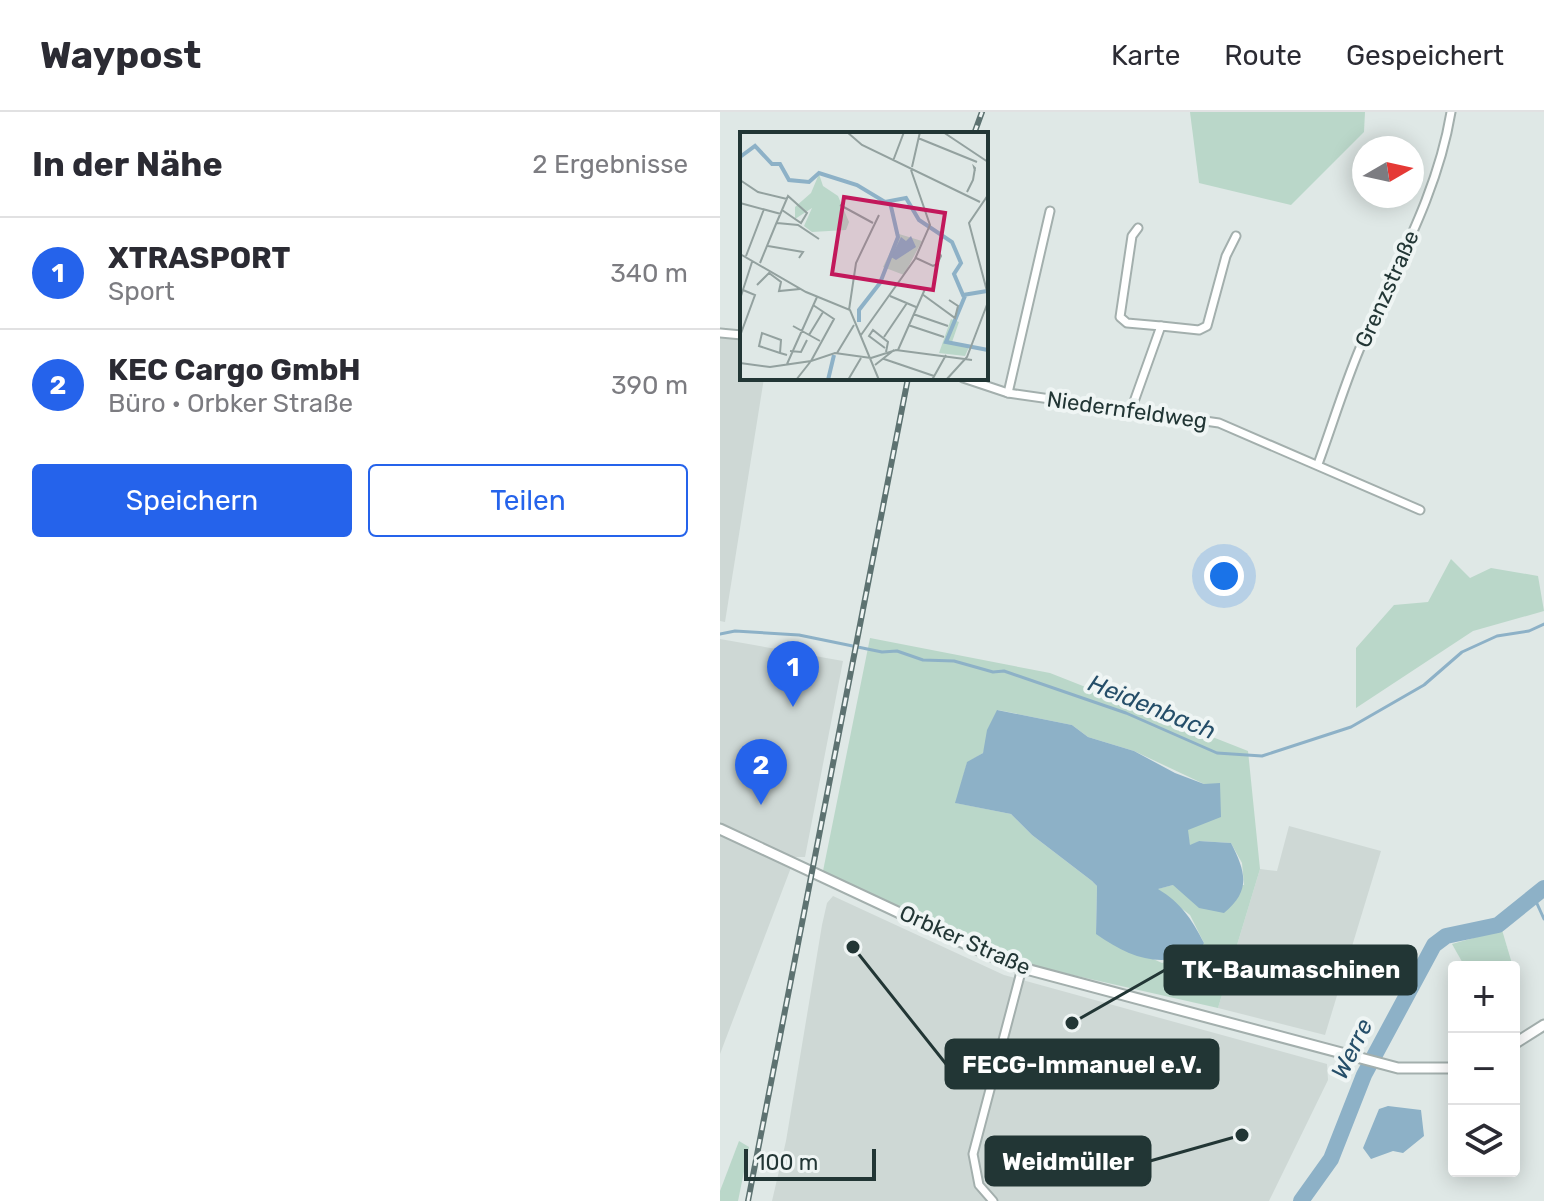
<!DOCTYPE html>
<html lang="de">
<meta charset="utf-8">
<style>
body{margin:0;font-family:Rubik,sans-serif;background:#f7f7f7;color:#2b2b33}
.controls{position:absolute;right:24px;bottom:24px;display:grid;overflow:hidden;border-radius:8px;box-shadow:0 4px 20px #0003}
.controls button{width:72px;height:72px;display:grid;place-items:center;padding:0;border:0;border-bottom:2px solid #e1e1e2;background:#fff;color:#2b2b33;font:40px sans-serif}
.compass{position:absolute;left:632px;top:24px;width:72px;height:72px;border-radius:50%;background:#fff;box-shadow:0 4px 20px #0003;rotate:81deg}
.scale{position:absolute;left:24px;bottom:20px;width:132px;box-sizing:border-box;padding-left:8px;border:4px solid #223635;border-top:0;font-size:22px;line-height:28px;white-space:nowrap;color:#223635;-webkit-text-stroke:6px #eff5f4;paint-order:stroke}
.you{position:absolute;left:504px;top:464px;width:28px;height:28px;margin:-20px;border:6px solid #fff;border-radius:50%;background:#1a73e8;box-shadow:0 0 0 12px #1a73e833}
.badge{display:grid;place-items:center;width:52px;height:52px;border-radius:50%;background:#2563eb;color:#fff;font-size:26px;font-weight:700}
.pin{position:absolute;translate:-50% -66px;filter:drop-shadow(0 2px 4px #0008)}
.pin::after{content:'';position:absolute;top:42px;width:28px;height:24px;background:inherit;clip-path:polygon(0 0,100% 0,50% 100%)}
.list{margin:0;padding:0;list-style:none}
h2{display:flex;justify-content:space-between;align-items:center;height:104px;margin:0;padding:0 32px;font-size:34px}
h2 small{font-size:26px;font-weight:400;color:#7c7c81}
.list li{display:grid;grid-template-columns:52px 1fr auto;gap:24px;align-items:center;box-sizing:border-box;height:112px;padding:0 32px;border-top:2px solid #e1e1e2}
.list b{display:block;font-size:30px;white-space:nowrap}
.list p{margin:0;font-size:26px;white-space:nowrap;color:#7c7c81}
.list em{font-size:26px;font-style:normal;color:#7c7c81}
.actions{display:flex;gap:16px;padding:24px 32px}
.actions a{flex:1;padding:18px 0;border:2px solid #2563eb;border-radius:8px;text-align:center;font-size:28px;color:#2563eb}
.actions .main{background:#2563eb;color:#fff}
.icon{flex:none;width:44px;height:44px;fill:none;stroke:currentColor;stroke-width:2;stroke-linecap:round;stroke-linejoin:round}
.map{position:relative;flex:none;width:824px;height:1089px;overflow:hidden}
header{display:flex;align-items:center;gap:48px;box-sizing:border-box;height:112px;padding:0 40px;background:#fff;border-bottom:2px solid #e1e1e2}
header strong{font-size:38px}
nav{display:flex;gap:44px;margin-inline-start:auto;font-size:28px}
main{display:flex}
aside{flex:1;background:#fff}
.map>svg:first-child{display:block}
</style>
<header>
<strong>Waypost</strong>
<nav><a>Karte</a><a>Route</a><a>Gespeichert</a></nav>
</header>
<main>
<aside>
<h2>In der Nähe<small>2 Ergebnisse</small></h2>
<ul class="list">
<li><span class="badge">1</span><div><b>XTRASPORT</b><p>Sport</p></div><em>340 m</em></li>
<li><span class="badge">2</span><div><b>KEC Cargo GmbH</b><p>Büro · Orbker Straße</p></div><em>390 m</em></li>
</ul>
<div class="actions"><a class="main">Speichern</a><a>Teilen</a></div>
</aside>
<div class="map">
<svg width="824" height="1089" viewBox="0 0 824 1089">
<rect width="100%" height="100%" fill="#dfe8e6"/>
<g fill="#ced8d5">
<polygon points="0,226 22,228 22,266 44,266 5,510 0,509"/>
<polygon points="0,527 123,549 85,745 75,745 0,942"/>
<polygon points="569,714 661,739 605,923 498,896 540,757 557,759"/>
<polygon points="113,784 284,863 607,952 608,968 549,1089 52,1089 66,1029 102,813 107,791"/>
</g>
<g fill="#bad7c9" fill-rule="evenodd">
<polygon points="470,0 645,0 644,20 571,93 479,71"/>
<polygon points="731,447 750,466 771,456 818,464 824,499 753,519 636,596 636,536 674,493 708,490"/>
<path d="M150,526L330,561L528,639L540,757L498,896L304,852L103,759ZM278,598L352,613L368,625L414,639L484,672L467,718L470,734L479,729L511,731L522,751L524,773H453L437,777L470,803L484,831L471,840L442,851L376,821L377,774L372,769L312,723L291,702L236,691L247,651L263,641Z"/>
<polygon points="782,818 793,855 745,855 732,832"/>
<polygon points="19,1029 29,1035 18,1089 0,1089 0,1079"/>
</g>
<g fill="#8db1c7">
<path d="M277,598L352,613L368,625L414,639L455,661L484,672L500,671L501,705L468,718L470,733L479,729L511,731C526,760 531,779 504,801L479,796L453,773L438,777C461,791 471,806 484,831L480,838C441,857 412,847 376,822L377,774L372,769L312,723L291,702L235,691L247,650L263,641L267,618Z"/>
<polygon points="668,994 701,998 704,1024 683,1041 673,1039 651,1047 643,1036 659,997"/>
</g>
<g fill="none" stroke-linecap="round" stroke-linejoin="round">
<g stroke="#8db1c7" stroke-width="3">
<polyline points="0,522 15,519 79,523 162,540 177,539 203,548 234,549 273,560 284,559 406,601 497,641 542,644 631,615 704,573 742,540 777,524 809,519 824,512"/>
<polyline points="814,785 824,807"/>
</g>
<polyline stroke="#8db1c7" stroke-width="16" points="581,1089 611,1047 644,963 714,833 726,824 778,813 824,776"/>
<defs>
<g id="minor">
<polyline points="418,116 412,124 400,205 407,211 441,214"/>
<polyline points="0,221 22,223"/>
<polyline points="243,266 288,281 499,311 700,398"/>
<polyline points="288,281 330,99"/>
<polyline points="411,298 441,214 479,218 487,214 506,144 516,124"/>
<path d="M598,352C612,314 624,274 640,236C673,158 717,85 731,0"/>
<polyline points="273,1089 259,1073 253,1042 302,856"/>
</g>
<g id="tertiary">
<polyline points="0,717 291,853 678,956 734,956"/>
<polyline points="794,932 824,913"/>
</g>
</defs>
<use href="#minor" stroke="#a3afad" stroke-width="11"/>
<use href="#tertiary" stroke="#a3afad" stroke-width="13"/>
<use href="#minor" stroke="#fff" stroke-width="7"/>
<use href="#tertiary" stroke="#fff" stroke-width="9"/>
<defs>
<g id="rail">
<polyline points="254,22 262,0"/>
<polyline points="28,1089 188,266"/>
</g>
</defs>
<use href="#rail" stroke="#5d7271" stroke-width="6"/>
<use href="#rail" stroke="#eff5f4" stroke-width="3" stroke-dasharray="9" stroke-linecap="butt"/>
</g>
<g text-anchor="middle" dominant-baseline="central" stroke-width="8" stroke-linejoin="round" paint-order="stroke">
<g font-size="22" fill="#223635" stroke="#eff5f4">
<text transform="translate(667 177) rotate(-66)">Grenzstraße</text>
<text transform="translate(407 298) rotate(8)">Niedernfeldweg</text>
<text transform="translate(245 828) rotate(24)">Orbker Straße</text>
</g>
<g font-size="24" font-style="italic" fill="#254e69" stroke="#eff5f4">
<text transform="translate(432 595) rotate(22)">Heidenbach</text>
<text transform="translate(632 937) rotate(-64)">Werre</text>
</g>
</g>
<g transform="translate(20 20)">
<rect width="248" height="248" fill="#dfe8e6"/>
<path d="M79,42L83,54L98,64L109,90L106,98L72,100L64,94L72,76L55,87V75L71,61ZM159,102L182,109L164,143L143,135ZM211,187L219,190L212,210L229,215L225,224L199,221Z" fill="#bad7c9"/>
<path d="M171,104L176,115L156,128L151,125L161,105L166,109Z" fill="#8db1c7"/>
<path fill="none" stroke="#8db1c7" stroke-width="4" d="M0,25L15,14L32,32H40L49,48L69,50L79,41L117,53L145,70L166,66L179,88L212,110L221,131L214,142L223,163L247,159M225,164L206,210L248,218M119,190V178L140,151L158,105L150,70M88,248L94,223"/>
<path fill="none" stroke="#93a19f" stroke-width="2" d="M107,0L122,13L240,70M203,0L248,30M178,6L237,30M153,29L164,0M172,35L180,0M0,48L18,60L47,67M227,60L233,48L235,36L234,35L235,39M248,63L229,91L248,163M0,71L41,82M100,73L133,91M37,91L58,93L79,107M28,114L63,120L59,126M0,122L66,160L110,178L139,248M6,124L24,77M176,126L193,134L197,132L201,124L200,122V126M20,131L36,92L48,64L67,81L61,91L42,78M17,153L29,141L41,150L39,159L60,157M182,162L215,186L218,174L209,168M150,164L176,175M0,167L12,130M109,178L116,131L139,83M173,182L208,194M168,193L204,205M53,194L80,209M69,203L83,180M121,203L175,127L190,93L171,38M0,204L15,163L3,158M144,205L167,171M145,216L129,204L133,198L148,210L146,220M158,218L185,157M50,219L61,220L67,208M40,221L19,214L22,201L41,208L40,221L47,223M97,221L114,193M131,226L156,218L232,228M144,227L194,244M0,231L30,235L71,229L94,187L73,173M47,232L77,165M135,233L154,218M56,248L71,229L95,221L131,226M108,248L121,226M192,248L206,223M206,248L227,225L248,170"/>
<path fill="#c2185b" fill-opacity="0.15" stroke="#c2185b" stroke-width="4" d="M104,65L205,81L193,158L92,142Z"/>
<rect width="248" height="248" fill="none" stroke="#223635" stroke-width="4"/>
</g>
<path fill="none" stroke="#223635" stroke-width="3" d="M352 911L445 858M133 835L226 952M522 1023L430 1049"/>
<g fill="#223635" stroke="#eff5f4" stroke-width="3">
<circle cx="352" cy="911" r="8"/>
<circle cx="133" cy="835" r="8"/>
<circle cx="522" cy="1023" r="8"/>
</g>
<g fill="#223635" stroke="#223635" stroke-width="3">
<rect x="445" y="834" width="251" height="48" rx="8"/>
<rect x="226" y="928" width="272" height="48" rx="8"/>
<rect x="266" y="1025" width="164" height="48" rx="8"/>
</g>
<g font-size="24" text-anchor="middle" font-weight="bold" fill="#fff">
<text x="571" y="866">TK-Baumaschinen</text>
<text x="362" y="961">FECG-Immanuel e.V.</text>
<text x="348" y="1058">Weidmüller</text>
</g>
</svg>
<div class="controls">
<button>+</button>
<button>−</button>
<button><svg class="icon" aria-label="layers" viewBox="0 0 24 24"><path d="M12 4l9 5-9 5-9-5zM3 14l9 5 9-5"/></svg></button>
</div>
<svg class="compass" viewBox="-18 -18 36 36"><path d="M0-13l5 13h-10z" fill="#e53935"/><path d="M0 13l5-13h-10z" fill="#7c7c81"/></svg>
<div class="scale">100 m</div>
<div class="you"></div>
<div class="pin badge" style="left:73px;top:595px">1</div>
<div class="pin badge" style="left:41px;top:693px">2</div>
</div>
</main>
